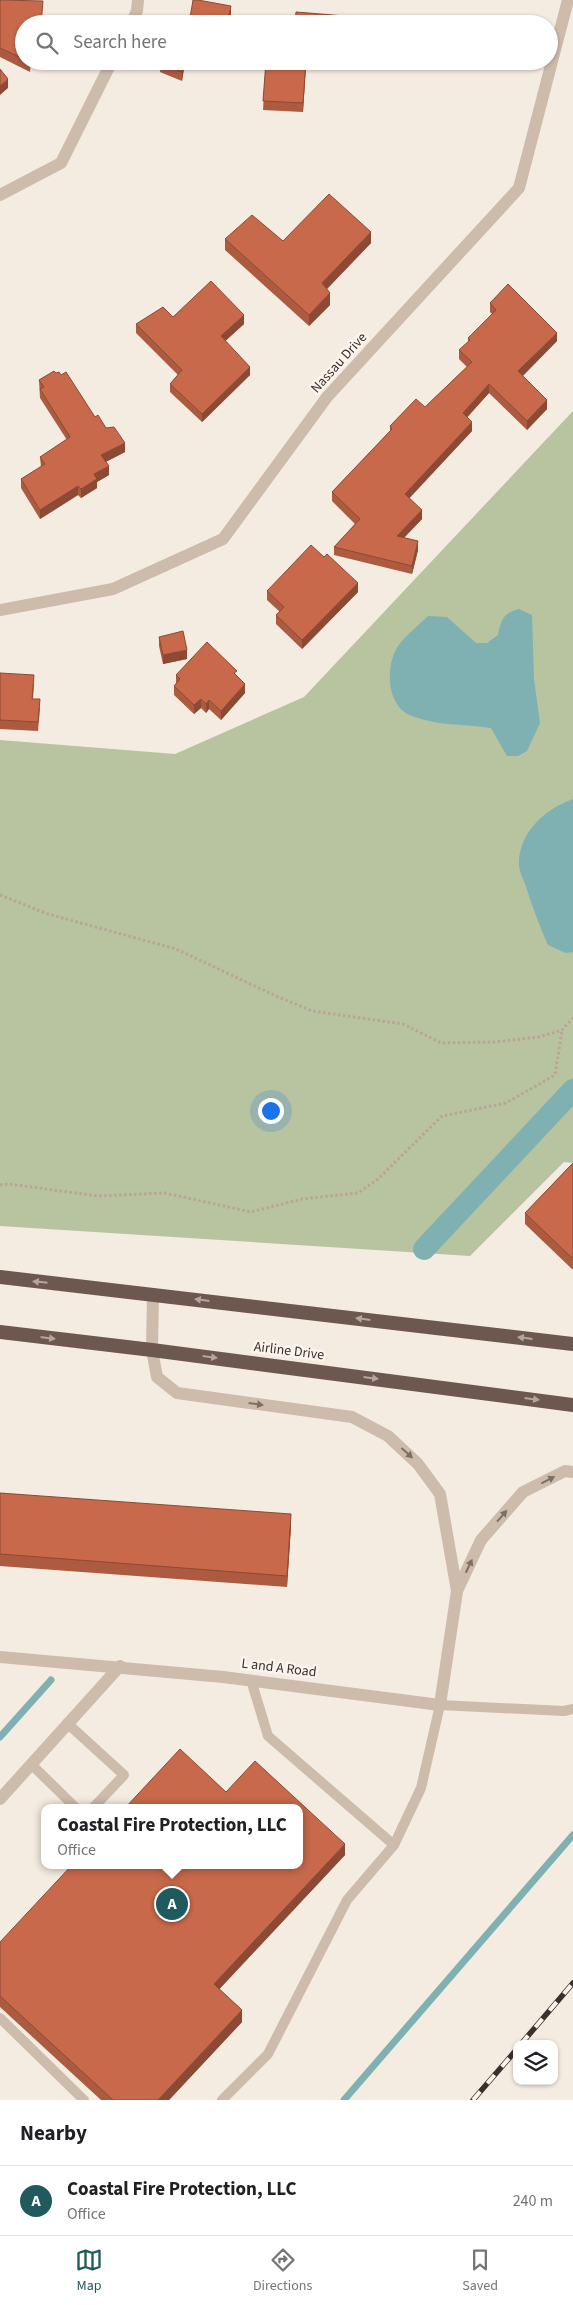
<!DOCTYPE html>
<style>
body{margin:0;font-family:"Source Sans 3",sans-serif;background:#f2f2f2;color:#202124}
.controls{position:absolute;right:15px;bottom:15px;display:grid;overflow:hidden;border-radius:10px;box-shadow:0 1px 4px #0004}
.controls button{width:45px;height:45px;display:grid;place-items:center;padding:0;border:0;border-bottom:1px solid #e0e0e0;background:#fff;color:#202124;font:25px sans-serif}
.you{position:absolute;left:270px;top:1110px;width:18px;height:18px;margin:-12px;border:4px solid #fff;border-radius:50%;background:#1a73e8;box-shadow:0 0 0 8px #1a73e833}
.badge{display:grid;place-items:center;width:32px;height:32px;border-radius:50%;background:#1f5a5e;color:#fff;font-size:16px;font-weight:700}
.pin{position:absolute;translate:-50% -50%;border:2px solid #fff;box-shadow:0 1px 5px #0006}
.popup{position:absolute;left:41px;top:1804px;width:262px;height:65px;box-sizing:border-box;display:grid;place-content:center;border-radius:10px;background:#fff;filter:drop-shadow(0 1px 4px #0005);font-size:16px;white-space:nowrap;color:#757577}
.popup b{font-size:19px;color:#202124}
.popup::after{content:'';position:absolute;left:50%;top:100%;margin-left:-10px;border:10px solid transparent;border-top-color:#fff}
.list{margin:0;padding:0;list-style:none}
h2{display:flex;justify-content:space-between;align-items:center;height:65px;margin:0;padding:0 20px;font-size:21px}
h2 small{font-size:16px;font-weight:400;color:#757577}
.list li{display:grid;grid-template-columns:32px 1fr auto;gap:15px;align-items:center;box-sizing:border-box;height:70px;padding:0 20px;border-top:1px solid #e0e0e0}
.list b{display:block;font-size:19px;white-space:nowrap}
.list p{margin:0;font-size:16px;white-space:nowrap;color:#757577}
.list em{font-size:16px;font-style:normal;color:#757577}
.icon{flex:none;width:28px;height:28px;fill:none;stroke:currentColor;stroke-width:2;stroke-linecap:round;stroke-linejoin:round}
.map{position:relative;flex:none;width:573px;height:2100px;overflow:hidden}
.search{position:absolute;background:#fff;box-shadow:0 1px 4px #0004;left:15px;right:15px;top:15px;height:55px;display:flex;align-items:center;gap:12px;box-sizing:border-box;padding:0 18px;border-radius:28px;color:#757577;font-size:19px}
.sheet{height:135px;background:#fff}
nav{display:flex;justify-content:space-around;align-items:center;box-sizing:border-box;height:70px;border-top:1px solid #e0e0e0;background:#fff;font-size:14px;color:#757577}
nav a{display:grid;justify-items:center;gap:2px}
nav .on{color:#1f5a5e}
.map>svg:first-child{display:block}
</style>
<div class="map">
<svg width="573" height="2100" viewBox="0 0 573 2100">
<rect width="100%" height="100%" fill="#f4ebe1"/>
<polygon fill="#b8c4a0" points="573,411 573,1163 564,1162 470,1256 0,1226 0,740 175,754 304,697"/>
<g fill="#7fb0b2">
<path d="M519,609L532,615L534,679L540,723L527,751L518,756H507L491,728C464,724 438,726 412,716C386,707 385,666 398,646C406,635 418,626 428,616L447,617L476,643H487L498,635C501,620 503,613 519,609Z"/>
<path d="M573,799V952L566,953L548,945C539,925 532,905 525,884C523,878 519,871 519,865C518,833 545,809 573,799Z"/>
</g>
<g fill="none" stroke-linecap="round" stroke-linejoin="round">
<g stroke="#7fb0b2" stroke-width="7">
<polyline points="0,1737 51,1680"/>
<polyline points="344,2100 573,1835"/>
</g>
<polyline stroke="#7fb0b2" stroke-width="22" points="424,1249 573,1090"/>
<g stroke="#b9a596" stroke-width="3" stroke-dasharray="2.5 2.5" stroke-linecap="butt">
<polyline points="0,895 48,914 176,949 276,996 312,1011 403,1024 441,1043 495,1042 539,1037 562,1030 573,1018"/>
<polyline points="0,1185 9,1184 98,1196 165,1193 251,1212 302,1199 358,1193 378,1179 442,1116 506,1103 555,1075 562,1030"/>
</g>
<g stroke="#cdbbac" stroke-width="10">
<polyline points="251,1680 268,1736 394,1845 421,1788 440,1705 564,1711 573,1709"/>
<polyline points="67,1723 124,1775 93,1808"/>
<polyline points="31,1764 76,1808"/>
<polyline points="0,2018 84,2100"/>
<polyline points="222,2100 268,2054 347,1900 394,1845"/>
</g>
<g stroke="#cdbbac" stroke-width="12">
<polyline points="131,24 137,11 138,0"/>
<polyline points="0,195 61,163 112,61"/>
<polyline points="0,610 113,589 223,539 327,397 519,188 568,0"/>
<polyline points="0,1799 120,1666"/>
</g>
<g stroke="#cdbbac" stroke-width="12">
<polyline points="153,1294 152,1350 157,1377 177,1393 352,1417 388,1436 418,1464 440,1494 457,1591"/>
<polyline points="0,1657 223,1677 440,1705 457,1591 481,1540 523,1492 565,1471 573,1472"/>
</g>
<g stroke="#6c584f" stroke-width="14">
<polyline points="0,1277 573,1344"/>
<polyline points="0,1332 152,1350 573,1405"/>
</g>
<defs>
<g id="rail">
<polyline points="521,2044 573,1983"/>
<polyline points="473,2100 517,2049"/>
</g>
</defs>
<use href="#rail" stroke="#3b302b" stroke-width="5.5"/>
<use href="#rail" stroke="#fbf5ee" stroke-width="4" stroke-dasharray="11" stroke-linecap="butt"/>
</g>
<g fill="#ac5a40">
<polygon points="0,0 43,10 24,24 24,61 31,61 30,72 0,57"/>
<polygon points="161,61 224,61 223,69 185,63 182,81 160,72"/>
<polygon points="266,61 327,61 326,65 306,64 303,112 263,110"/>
<polygon points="225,239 283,241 371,243 327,289 330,305 309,326 225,250"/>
<polygon points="490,303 557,341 523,376 547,409 527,430 489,393 467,417 472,431 409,498 422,519 404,538 418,550 412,574 334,555 334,547 355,524 332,501 332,492 390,431 390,426 425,407 467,367 459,359 459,350 468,342 468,338 492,314 490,312"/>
<polygon points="173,317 244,324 225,341 250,375 202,422 170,392 170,384 178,375 136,333 136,324"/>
<polygon points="56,373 61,375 95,417 106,428 125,452 106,462 109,475 97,482 97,488 81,498 78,495 40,519 21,488 21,479 41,467 40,457 67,440 40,398 39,380"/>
<polygon points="267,591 358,592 302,649 276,624 276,615 280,612 267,600"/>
<polygon points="159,637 187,659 163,664 159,646"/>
<polygon points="0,673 34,684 33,699 40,708 38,731 0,729"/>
<polygon points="176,675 237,676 245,693 221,720 209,709 206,713 201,708 194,714 174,695 174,686 176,684"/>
<polygon points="573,1163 573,1269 572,1269 525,1224 525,1213"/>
<polygon points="0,1493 291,1526 287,1587 0,1566"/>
<polygon points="226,1792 345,1855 219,1989 242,2022 169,2100 101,2100 0,2007 0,1942"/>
</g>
<g fill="#8c4a34">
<polygon points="231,6 231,15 229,24 228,19"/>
<polygon points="184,61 185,61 182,81 182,72"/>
<polygon points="306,61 303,112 303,103"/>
<polygon points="8,79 8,88 0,95 0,86"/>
<polygon points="371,232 371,243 322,294 322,283"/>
<polygon points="330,293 330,305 309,326 309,315"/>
<polygon points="244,315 244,324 221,345 221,336"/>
<polygon points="557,333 557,341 518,380 518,371"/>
<polygon points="250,367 250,375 202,422 202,414"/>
<polygon points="489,384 489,393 463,422 463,413"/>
<polygon points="547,400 547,409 527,430 527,421"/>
<polygon points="472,422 472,431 405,503 405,494"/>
<polygon points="125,443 125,452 101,464 101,455"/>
<polygon points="109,466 109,475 97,482 97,488 81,498 81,489 94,474"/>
<polygon points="78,486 78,495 40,519 40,510"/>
<polygon points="422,510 422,519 397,545 397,536"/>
<polygon points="418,541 418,550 412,574 412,566"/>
<polygon points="358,583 358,592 302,649 302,640"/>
<polygon points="187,650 187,659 163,664 163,655"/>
<polygon points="245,684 245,693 221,720 221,711"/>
<polygon points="201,699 201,708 194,714 194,705"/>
<polygon points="209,700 209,709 206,713 206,704"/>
<polygon points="291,1514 291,1526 287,1587 287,1576"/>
<polygon points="345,1844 345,1855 214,1995 214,1984"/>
<polygon points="242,2010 242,2022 169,2100 158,2100"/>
</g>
<g fill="#c8694b" stroke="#8c4a34">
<polygon points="0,0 43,1 41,24 24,24 24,59 0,48"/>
<polygon points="193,0 198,0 231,6 228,19 255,24 189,24"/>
<polygon points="296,12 345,16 345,18 358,19 357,24 295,24"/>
<polygon points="161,61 184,61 182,72 160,63"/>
<polygon points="266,61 306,61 303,103 263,101"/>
<polygon points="0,69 8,79 0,86"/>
<polygon points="329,194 371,232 322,283 330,293 309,315 225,239 252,215 283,241"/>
<polygon points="211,281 244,315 221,336 250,367 202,414 170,384 182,370 136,324 163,307 173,317"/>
<polygon points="508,284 557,333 518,371 547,400 527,421 489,384 463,413 472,422 405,494 422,510 397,536 418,541 412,566 334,547 360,519 332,492 392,429 390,426 416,399 425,407 472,362 459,350 470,340 468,338 496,310 490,303"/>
<polygon points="54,371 56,373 59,372 61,375 66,372 95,417 98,415 106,428 114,427 125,443 101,455 109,466 94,474 97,479 81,489 78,486 40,510 21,479 45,464 40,457 70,437 40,389 44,387 39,380"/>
<polygon points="311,545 324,557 327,554 358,583 302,640 276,615 284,607 267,591"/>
<polygon points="183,631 187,650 163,655 159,637"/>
<polygon points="207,642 237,671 234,673 245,684 221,711 209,700 206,704 201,699 194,705 174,686 180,679 176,675"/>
<polygon points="0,673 34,675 32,699 40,699 38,722 0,720"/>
<polygon points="573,1163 573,1257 572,1258 525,1213"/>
<polygon points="0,1493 291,1514 287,1576 0,1554"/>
<polygon points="180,1749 226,1792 255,1761 345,1844 214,1984 242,2010 158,2100 113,2100 0,1996 0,1942 72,1865 300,1865 300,1808 125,1808"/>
</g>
<defs><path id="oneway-solid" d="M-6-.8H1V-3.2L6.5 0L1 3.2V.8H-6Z" transform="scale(1.25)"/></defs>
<g fill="#b4a69e">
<use href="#oneway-solid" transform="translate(40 1282) rotate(-174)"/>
<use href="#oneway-solid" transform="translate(202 1300) rotate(-173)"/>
<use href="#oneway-solid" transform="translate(363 1319) rotate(-173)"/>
<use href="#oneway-solid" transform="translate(48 1338) rotate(7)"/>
<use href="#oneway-solid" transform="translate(525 1338) rotate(-173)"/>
<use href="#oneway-solid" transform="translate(210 1357) rotate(7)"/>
<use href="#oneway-solid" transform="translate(371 1378) rotate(7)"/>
<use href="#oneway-solid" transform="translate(532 1399) rotate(7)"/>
</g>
<g fill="#7d6f65">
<use href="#oneway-solid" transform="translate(256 1404) rotate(8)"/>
<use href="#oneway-solid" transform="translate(407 1453) rotate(42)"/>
<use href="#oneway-solid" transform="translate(548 1480) rotate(-27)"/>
<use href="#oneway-solid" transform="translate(502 1516) rotate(-49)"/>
<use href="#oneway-solid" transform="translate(469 1566) rotate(-65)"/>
</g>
<g text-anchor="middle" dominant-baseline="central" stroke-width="5" stroke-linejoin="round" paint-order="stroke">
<g font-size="14" fill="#3b302b" stroke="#fbf5ee">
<text transform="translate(339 363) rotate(-48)">Nassau Drive</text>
<text transform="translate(289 1351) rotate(7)">Airline Drive</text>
<text transform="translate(279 1668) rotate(7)">L and A Road</text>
</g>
</g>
</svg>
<div class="controls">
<button><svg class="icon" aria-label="layers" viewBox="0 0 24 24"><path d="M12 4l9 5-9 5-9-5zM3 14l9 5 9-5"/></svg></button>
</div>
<div class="you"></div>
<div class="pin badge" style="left:172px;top:1904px">A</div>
<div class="popup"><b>Coastal Fire Protection, LLC</b>Office</div>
<div class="search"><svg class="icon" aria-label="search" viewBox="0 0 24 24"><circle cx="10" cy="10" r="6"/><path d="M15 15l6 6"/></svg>Search here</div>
</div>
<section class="sheet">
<h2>Nearby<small></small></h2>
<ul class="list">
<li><span class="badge">A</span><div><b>Coastal Fire Protection, LLC</b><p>Office</p></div><em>240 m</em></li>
</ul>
</section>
<nav>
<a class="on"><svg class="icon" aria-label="map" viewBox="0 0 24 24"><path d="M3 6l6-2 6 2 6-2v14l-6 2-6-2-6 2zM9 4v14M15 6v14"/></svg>Map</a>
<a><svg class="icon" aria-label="directions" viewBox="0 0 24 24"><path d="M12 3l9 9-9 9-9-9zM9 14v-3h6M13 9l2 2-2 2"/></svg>Directions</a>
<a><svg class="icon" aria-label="saved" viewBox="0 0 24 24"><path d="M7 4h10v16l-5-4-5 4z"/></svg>Saved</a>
</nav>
